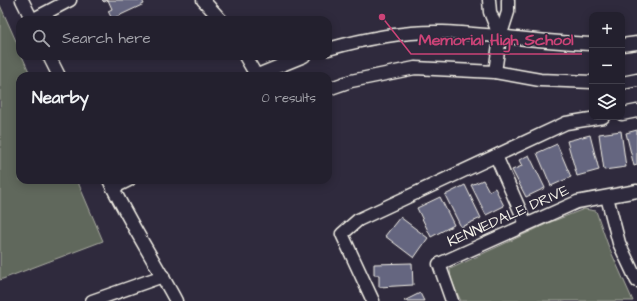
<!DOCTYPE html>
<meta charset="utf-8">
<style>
body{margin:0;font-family:"Architects Daughter",sans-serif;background:#2b2836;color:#f1f3f6}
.controls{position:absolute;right:12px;top:12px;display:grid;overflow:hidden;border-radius:8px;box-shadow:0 2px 10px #0003}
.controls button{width:36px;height:36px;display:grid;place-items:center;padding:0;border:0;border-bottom:1px solid #403e4a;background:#23202e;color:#f1f3f6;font:20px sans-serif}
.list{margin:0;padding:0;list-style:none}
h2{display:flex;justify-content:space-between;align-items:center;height:52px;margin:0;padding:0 16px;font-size:17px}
h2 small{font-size:13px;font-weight:400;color:#a3a3aa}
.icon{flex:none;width:22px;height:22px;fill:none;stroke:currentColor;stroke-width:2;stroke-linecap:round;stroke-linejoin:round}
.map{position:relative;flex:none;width:637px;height:301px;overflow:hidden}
.search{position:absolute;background:#23202e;box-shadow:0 2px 10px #0003;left:16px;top:16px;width:316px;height:44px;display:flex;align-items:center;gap:10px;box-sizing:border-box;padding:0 14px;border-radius:12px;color:#a3a3aa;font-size:15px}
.panel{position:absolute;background:#23202e;box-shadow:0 2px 10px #0003;left:16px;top:72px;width:316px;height:112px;border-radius:12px}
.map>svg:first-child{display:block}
</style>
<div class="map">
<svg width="637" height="301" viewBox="0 0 637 301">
<rect width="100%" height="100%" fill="#2f2a3d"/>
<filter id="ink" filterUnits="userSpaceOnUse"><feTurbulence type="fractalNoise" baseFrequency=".025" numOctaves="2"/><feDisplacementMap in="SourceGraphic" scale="8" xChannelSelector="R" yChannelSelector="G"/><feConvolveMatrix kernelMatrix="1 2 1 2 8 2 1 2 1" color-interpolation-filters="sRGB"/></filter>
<g filter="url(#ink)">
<g fill="#61685b" stroke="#aaaca2">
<polygon points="0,5 20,50 20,56 22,56 31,76 20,76 20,180 77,180 103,241 0,280"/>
<polygon points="584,209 596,211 608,245 633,301 461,301 451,281 450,269 551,222"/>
</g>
<g fill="#656680" stroke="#f4f1e8">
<polygon points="102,0 142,0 144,4 112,19 108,11 112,9 108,0 104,2"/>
<polygon points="637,130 637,165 634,166 626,133"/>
<polygon points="621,131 626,167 604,170 599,134"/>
<polygon points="590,135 599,170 577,176 567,141"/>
<polygon points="557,144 571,177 551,186 537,153"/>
<polygon points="529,155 545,188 526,197 512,170 522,166 519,160"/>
<polygon points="483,180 489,191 495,188 504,206 486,215 471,185"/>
<polygon points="465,185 481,218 461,227 445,195"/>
<polygon points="440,197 454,225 431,237 417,208"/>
<polygon points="400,217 428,238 414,258 385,236"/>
<polygon points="412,263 413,285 379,287 379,275 374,275 374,264"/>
<polygon points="420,293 424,301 404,301"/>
</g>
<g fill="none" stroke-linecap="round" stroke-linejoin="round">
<defs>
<g id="minor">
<polyline points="22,0 32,20 70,0"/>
<polyline points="203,0 221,20"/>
<polyline points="489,0 490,12 500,37"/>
<polyline points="622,45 637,43"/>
<path d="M328,49C363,39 406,31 443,32C492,34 542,42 592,44"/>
<polyline points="49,56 59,76"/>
<polyline points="245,56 256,75"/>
<polyline points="495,72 500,37 508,12 508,0"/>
<polyline points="255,76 304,56"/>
<polyline points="622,83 637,80"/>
<polyline points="328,89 351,81 415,68 495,72 540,80 592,82"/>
<polyline points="622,114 637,111"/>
<polyline points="496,156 526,224"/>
<path d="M109,180C129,222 154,260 176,301"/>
<polyline points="113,188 129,180"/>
<polyline points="607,197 619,243 637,281"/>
<polyline points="92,301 163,276"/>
<polyline points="373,301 342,234 358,220 566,123 603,117"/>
<polyline points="452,301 439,264 577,202 637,191"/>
</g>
</defs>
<use href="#minor" stroke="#f4f1e8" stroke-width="15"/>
<use href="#minor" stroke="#2f2a3d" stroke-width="12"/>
</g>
</g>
<g text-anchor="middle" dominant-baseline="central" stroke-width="3" stroke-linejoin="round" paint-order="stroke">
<g font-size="15" fill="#f4f1e8" stroke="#2f2a3d">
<text transform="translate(508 216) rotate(-24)">KENNEDALE DRIVE</text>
</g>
</g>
<path fill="none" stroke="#cc4377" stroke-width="1.5" d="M382 17L411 54H582"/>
<circle fill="#cc4377" stroke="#2f2a3d" stroke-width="1.5" cx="382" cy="17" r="4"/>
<g font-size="16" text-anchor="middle" font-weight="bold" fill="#cc4377" stroke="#2f2a3d" stroke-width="3" stroke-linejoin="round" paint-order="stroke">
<text x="496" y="45">Memorial High School</text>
</g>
</svg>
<div class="controls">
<button>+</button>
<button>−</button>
<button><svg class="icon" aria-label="layers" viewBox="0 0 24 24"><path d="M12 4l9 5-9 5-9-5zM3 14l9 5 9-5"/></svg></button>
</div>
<div class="search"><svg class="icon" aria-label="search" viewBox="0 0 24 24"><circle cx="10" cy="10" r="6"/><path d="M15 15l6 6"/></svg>Search here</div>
<section class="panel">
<h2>Nearby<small>0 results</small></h2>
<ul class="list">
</ul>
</section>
</div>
